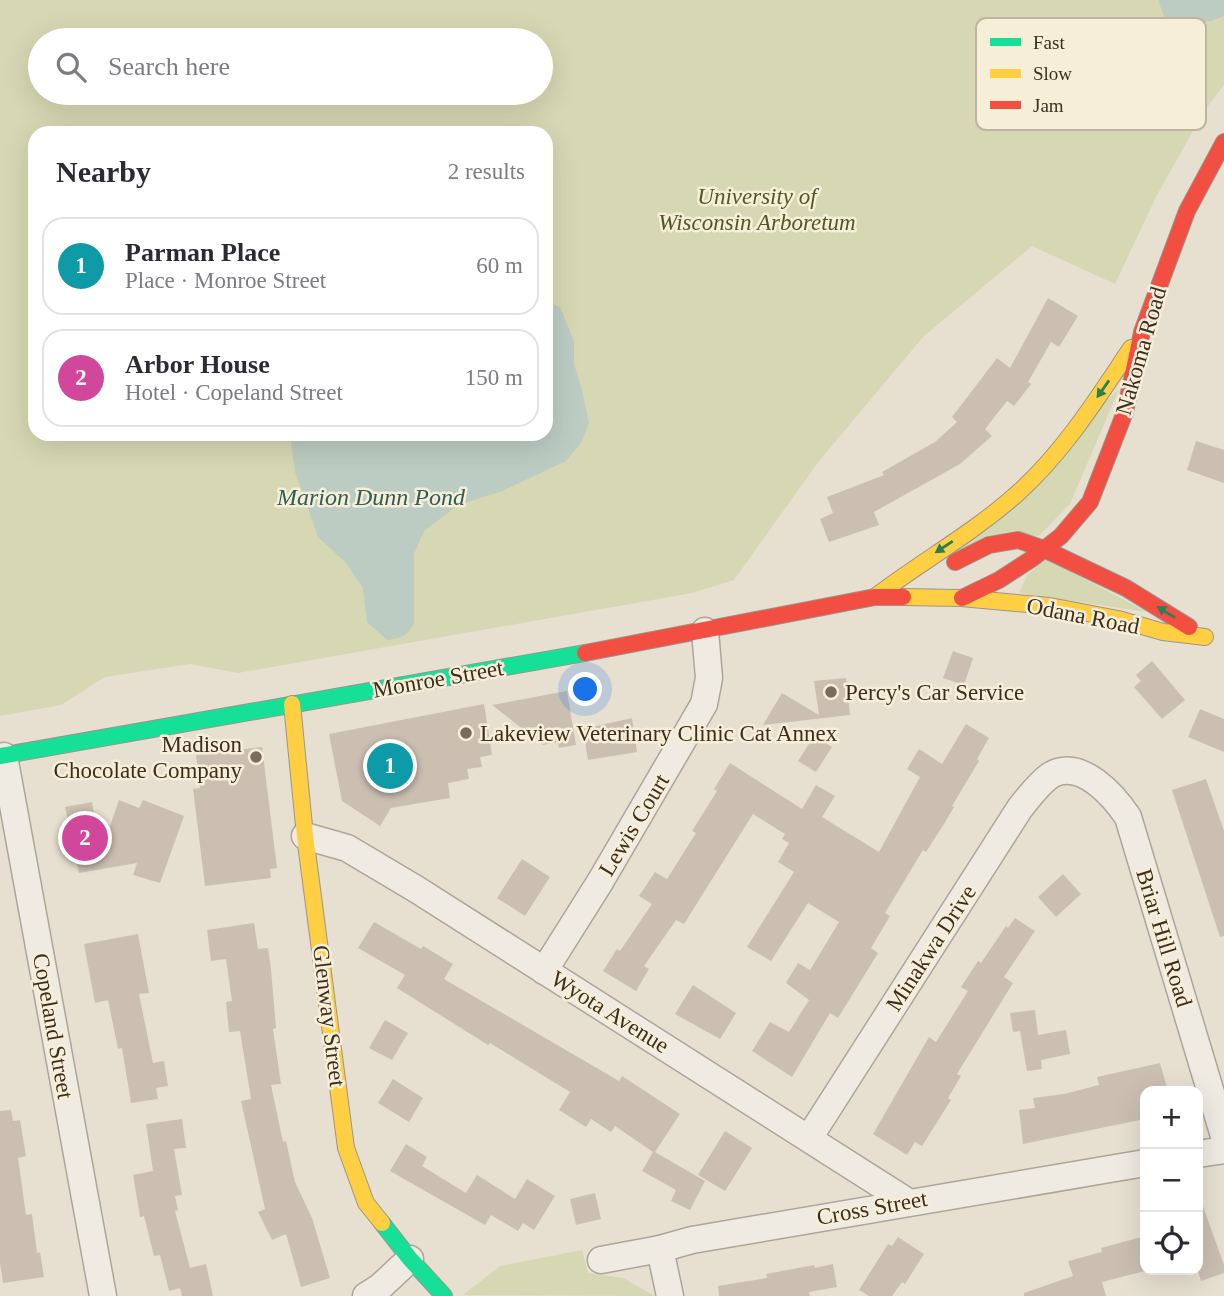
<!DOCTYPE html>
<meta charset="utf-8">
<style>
body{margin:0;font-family:Georgia,serif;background:#f2f2f3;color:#2b2b33}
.controls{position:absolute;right:21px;bottom:21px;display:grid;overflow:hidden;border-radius:14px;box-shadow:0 7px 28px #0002}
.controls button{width:63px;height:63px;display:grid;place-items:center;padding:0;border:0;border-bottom:2px solid #e1e1e2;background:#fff;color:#2b2b33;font:35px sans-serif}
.you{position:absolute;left:586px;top:690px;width:24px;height:24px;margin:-18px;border:5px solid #fff;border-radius:50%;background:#1a73e8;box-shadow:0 0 0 10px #1a73e833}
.badge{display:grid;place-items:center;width:46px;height:46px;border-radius:50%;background:#786c5e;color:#fff;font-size:23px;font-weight:700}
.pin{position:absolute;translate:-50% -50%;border:4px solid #fff;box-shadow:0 2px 7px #0006}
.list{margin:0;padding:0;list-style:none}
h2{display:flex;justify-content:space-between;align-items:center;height:91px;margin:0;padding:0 28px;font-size:30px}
h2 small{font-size:23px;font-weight:400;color:#7c7c81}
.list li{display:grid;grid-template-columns:46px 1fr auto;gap:21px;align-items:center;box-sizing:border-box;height:98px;margin:0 14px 14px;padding:0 14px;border:2px solid #e1e1e2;border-radius:21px}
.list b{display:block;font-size:26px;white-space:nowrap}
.list p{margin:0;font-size:23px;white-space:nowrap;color:#7c7c81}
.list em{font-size:23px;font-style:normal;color:#7c7c81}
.icon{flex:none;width:38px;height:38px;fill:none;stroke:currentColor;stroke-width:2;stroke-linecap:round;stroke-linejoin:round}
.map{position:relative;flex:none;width:1224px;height:1296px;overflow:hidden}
.search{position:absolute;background:#fff;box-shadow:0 7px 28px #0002;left:28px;top:28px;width:525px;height:77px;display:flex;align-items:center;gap:18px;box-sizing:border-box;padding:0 24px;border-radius:38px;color:#7c7c81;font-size:26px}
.panel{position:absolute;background:#fff;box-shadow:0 7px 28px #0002;left:28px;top:126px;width:525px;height:315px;border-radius:21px}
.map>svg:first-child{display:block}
</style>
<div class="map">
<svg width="1224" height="1296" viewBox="0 0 1224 1296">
<rect width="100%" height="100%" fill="#e7e0d1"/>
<g fill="#d6d7b3" fill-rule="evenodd">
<path d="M0,0H1224V85L1204,111L1156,197L1115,284L1032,246L924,336L819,461L734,580L692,593L238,673L190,664L105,677L61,705L0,716ZM40,40H541V93H40ZM35,133H546V434H35Z"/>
<polygon points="1119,389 1070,504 1040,535 938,559"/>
<polygon points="1047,559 1147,612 1019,593 1028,574"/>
<polygon points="582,1250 588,1273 623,1278 655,1296 463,1295 500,1266"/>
</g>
<g fill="#bcccc2">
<polygon points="1158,0 1224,0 1224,16 1211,21 1167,24"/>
<path d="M546,301L560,307L574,341V364L581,386L589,423L581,443L566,461L500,492L458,505L424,531L414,554V623C407,637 401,638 387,640L367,622L363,588L346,563L318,537L295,472L290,434H546Z"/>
</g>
<g fill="#cbbfb2">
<polygon points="1048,298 1078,316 1059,347 1051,342 1028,382 1031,384 1014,406 1007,401 985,429 992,436 960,464 874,512 879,525 829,542 820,519 833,513 827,497 884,475 882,472 935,442 957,422 952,417 997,358 1010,368"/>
<polygon points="1196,441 1224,450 1224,483 1187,470"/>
<polygon points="953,651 973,658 964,685 943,678"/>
<polygon points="1152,661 1185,700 1162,719 1134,687 1141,681 1136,675"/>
<polygon points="846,678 850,715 763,725 782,693 819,715 814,681"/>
<polygon points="567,691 576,745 559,748 558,742 543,745 492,705"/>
<polygon points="484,704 492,755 480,757 482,767 467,769 469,779 448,783 450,798 391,808 380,826 342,801 329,734"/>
<polygon points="1200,709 1224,719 1224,752 1188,737"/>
<polygon points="632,718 637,752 588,760 583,729"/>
<polygon points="966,724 989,738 977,759 979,761 952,806 954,807 944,824 926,852 923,850 885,913 890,916 871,948 878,953 838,1018 830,1013 792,1077 752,1051 770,1022 789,1032 809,1000 786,983 798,963 810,970 839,922 808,903 771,961 747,947 794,872 778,862 789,843 782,839 785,834 753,814 684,924 676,920 644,966 649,969 636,991 603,971 617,949 620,951 652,904 639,896 655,872 667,879 696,833 692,831 717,791 714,789 730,763 802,809 816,785 835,796 822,817 879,852 920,777 907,769 919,749 942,764"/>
<polygon points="814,736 832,747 816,772 798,761"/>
<polygon points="262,747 277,868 270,869 271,878 205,886 193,789 200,788 196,755"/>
<polygon points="1206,779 1224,831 1224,936 1220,937 1172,790"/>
<polygon points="119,800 139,808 143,800 184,816 160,883 133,875 137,863 79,873 65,807 92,802 101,852"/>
<polygon points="522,859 550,877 525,916 497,898"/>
<polygon points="1063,874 1081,894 1056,917 1038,897"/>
<polygon points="1015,918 1035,931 1004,977 1013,983 957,1074 961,1076 948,1098 951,1100 922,1146 915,1142 907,1155 873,1134 929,1037 936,1042 968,991 961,987 978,961 981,963 1006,926 1008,928"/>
<polygon points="374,922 421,949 423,946 453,964 444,979 619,1081 622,1076 680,1114 655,1152 705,1181 690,1210 671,1201 676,1190 642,1171 653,1152 615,1126 611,1132 591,1119 586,1127 559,1110 570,1092 490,1043 488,1045 397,988 405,975 358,948"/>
<polygon points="254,923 258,949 268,948 271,969 276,1028 273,1029 281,1084 271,1085 283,1142 286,1141 295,1182 312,1218 330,1278 301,1287 286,1234 272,1240 258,1212 265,1209 241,1101 251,1099 240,1031 229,1032 226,1002 232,1001 226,959 211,961 207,930"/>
<polygon points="138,934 149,993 139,994 153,1063 164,1061 168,1086 156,1088 158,1099 131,1103 122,1048 118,1049 108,1000 95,1003 84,944"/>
<polygon points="693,985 736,1013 720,1039 675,1014"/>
<polygon points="1035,1010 1038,1035 1066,1030 1070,1054 1041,1060 1042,1069 1027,1071 1020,1031 1013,1032 1010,1013"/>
<polygon points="385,1020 408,1033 392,1060 369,1048"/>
<polygon points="1160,1063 1168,1091 1145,1091 1145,1119 1023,1144 1019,1110 1035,1108 1033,1098 1064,1094 1099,1085 1097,1077"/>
<polygon points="393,1079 423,1098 409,1122 378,1103"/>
<polygon points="11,1110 13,1121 20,1120 26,1156 18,1158 26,1215 32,1214 37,1253 40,1252 44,1277 3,1283 0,1263 0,1111"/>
<polygon points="182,1119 186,1148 174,1149 182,1195 175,1196 178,1210 175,1211 190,1268 206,1264 213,1296 182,1296 180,1288 169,1291 160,1255 154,1256 144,1216 140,1217 133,1175 153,1171 146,1124"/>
<polygon points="725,1131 752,1148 725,1191 698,1175"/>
<polygon points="406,1144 427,1157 422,1166 466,1193 477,1175 515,1199 527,1179 555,1196 534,1230 523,1223 518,1231 491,1215 485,1225 390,1171"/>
<polygon points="595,1193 601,1219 576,1225 570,1199"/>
<polygon points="1198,1198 1200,1198 1224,1265 1224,1273 1201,1281 1198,1271"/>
<polygon points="1145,1236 1145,1271 1102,1282 1106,1296 1024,1296 1024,1293 1073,1276 1068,1261 1102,1252 1101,1248"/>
<polygon points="898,1237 924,1254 905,1284 902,1282 892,1296 869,1296 859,1290 888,1244 892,1246"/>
<polygon points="833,1264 837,1287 809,1292 810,1296 719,1296 718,1286 767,1278 766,1274 814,1265 815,1268"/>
</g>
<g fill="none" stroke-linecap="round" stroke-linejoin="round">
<defs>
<g id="street">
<polyline points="4,756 103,1296"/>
<polyline points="305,836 347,848 416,889 908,1202"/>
<polyline points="544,971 600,882 704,704 709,678 705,631"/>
<path d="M809,1138L1020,808C1029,797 1039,783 1051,775C1081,758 1114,796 1128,817L1224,1136"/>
<polyline points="1198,1154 1224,1150"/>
<polyline points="660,1249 670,1296"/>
<polyline points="601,1260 660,1249 692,1240 1145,1163"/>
<polyline points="366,1296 380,1287 410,1259"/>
</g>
<g id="fast">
<polyline points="0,756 585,653"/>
<polyline points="382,1223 410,1259 444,1296"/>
</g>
<g id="slow">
<path d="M875,597C922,561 975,532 1019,492C1064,451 1097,399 1131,348"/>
<polyline points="903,597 961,598 1050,606 1118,619 1163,632 1205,637"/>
<polyline points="292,704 305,836 346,1148 366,1203 382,1223"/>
</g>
<g id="jam">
<polyline points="955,562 989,545 1018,540 1044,549 1126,588 1189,627"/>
<polyline points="962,598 999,580 1033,558 1061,536 1090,502 1125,412 1142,332 1187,211 1224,142"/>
<polyline points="585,653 875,597 903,597"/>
</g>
</defs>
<use href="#street" stroke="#ada599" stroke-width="29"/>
<use href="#fast" stroke="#9c958a" stroke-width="18"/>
<use href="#slow" stroke="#9c958a" stroke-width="18"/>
<use href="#jam" stroke="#9c958a" stroke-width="18"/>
<use href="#street" stroke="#efebe3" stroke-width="26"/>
<use href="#fast" stroke="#16e098" stroke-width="16"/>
<use href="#slow" stroke="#ffcf43" stroke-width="16"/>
<use href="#jam" stroke="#f24e42" stroke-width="16"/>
</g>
<defs><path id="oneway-solid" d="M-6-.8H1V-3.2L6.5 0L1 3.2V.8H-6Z" transform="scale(1.75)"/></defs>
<g fill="#2b7e56">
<use href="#oneway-solid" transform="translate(1103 389) rotate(125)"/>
<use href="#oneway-solid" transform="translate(944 547) rotate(146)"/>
<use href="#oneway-solid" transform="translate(1166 612) rotate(-148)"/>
</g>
<g fill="#786c5e" stroke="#f7eed8" stroke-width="2.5">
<circle cx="831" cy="692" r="7"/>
<circle cx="466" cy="733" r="7"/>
<circle cx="256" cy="757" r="7"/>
</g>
<g text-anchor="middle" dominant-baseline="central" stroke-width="5" stroke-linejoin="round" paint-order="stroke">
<g font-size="23" font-style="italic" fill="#4d5a26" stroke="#f7eed8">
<text x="757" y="196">University of<tspan x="757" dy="26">Wisconsin Arboretum</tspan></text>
</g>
<g font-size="23" fill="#3d2e20" stroke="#f7eed8">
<text transform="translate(1141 351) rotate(-74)">Nakoma Road</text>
<text transform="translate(1083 616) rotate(11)">Odana Road</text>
<text transform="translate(438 679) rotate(-10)">Monroe Street</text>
<text transform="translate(634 825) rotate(-59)">Lewis Court</text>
<text transform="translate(1164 938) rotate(73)">Briar Hill Road</text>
<text transform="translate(931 948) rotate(-57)">Minakwa Drive</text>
<text transform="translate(610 1012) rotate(32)">Wyota Avenue</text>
<text transform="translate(329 1016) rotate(83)">Glenway Street</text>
<text transform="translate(53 1026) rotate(80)">Copeland Street</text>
<text transform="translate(872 1208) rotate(-10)">Cross Street</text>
</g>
<g font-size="23" fill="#3d2e20" stroke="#f7eed8" text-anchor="start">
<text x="845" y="692">Percy's Car Service</text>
<text x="480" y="733">Lakeview Veterinary Clinic Cat Annex</text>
<text x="242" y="744" text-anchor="end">Madison<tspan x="242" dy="26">Chocolate Company</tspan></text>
</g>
<g font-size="24" font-style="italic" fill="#2f5d5a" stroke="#f7eed8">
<text x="371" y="497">Marion Dunn Pond</text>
</g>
</g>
<rect x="976" y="18" width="230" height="112" rx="10" fill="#f7eed8" stroke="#bfb4a1" stroke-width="2"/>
<rect x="990" y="38" width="31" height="8" fill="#16e098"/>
<rect x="990" y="69" width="31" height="9" fill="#ffcf43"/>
<rect x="990" y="101" width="31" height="8" fill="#f24e42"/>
<g font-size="19" fill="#3d2e20">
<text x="1033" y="49">Fast</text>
<text x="1033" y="80">Slow</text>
<text x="1033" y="112">Jam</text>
</g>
</svg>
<div class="controls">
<button>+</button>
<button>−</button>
<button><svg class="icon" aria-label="locate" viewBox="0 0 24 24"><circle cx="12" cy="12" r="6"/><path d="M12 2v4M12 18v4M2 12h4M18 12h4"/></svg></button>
</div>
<div class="you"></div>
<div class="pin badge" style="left:390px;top:766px;background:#0f9aa8">1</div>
<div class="pin badge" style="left:85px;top:838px;background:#d1479c">2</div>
<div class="search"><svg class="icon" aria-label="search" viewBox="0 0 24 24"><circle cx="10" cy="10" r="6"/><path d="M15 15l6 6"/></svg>Search here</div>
<section class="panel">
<h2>Nearby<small>2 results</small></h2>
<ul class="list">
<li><span class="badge" style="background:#0f9aa8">1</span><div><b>Parman Place</b><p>Place · Monroe Street</p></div><em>60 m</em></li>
<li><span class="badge" style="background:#d1479c">2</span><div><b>Arbor House</b><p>Hotel · Copeland Street</p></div><em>150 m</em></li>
</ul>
</section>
</div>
